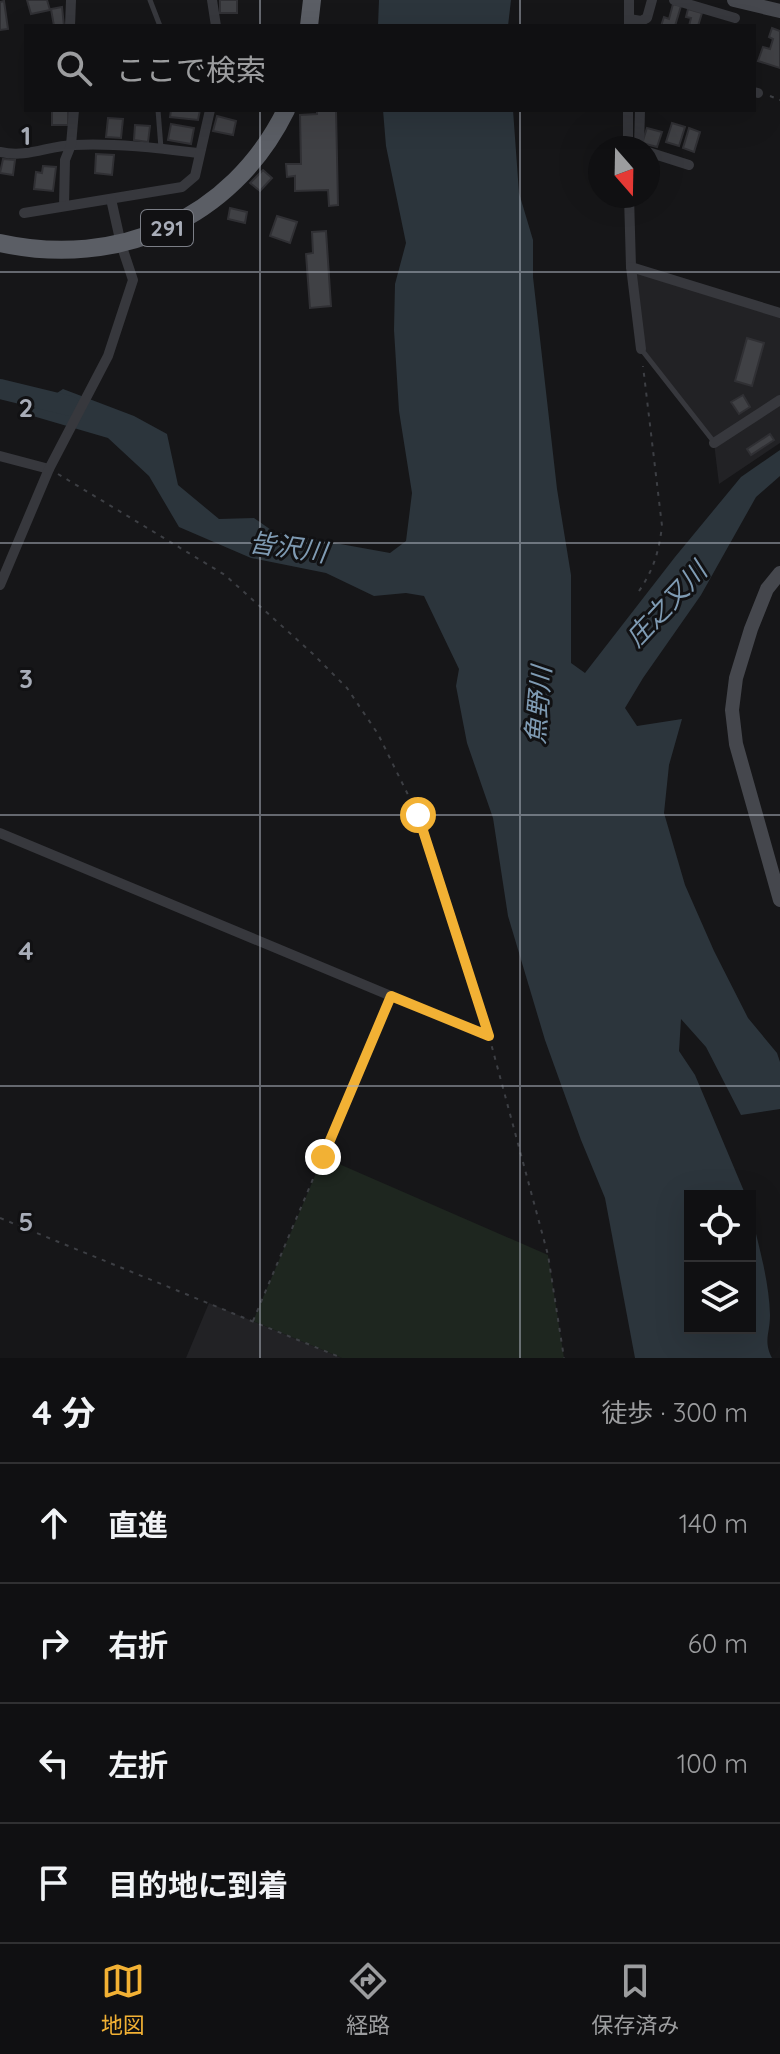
<!DOCTYPE html>
<html lang="ja">
<meta charset="utf-8">
<style>
body{margin:0;font-family:Quicksand,"Noto Sans JP",sans-serif;background:#19191b;color:#f1f3f6}
.controls{position:absolute;right:24px;bottom:24px;display:grid;overflow:hidden;border-radius:0px;box-shadow:0 8px 32px #0002}
.controls button{width:72px;height:72px;display:grid;place-items:center;padding:0;border:0;border-bottom:2px solid #303032;background:#101012;color:#f1f3f6;font:40px sans-serif}
.compass{position:absolute;left:588px;top:136px;width:72px;height:72px;border-radius:50%;background:#101012;box-shadow:0 8px 32px #0002;rotate:160deg}
.stop{position:absolute;width:24px;height:24px;margin:-18px;border:6px solid #f2b134;border-radius:50%;background:#fff}
.stop.end{background:#f2b134;border-color:#fff;box-shadow:0 2px 8px #0008}
.list{margin:0;padding:0;list-style:none}
h2{display:flex;justify-content:space-between;align-items:center;height:104px;margin:0;padding:0 32px;font-size:34px}
h2 small{font-size:26px;font-weight:400;color:#9c9d9f}
.list li{display:grid;grid-template-columns:52px 1fr auto;gap:24px;align-items:center;box-sizing:border-box;height:120px;padding:0 32px;border-top:2px solid #303032}
.list b{display:block;font-size:30px;white-space:nowrap}
.list em{font-size:26px;font-style:normal;color:#9c9d9f}
.icon{flex:none;width:44px;height:44px;fill:none;stroke:currentColor;stroke-width:2;stroke-linecap:round;stroke-linejoin:round}
.map{position:relative;flex:none;width:780px;height:1358px;overflow:hidden}
.search{position:absolute;background:#101012;box-shadow:0 8px 32px #0002;left:24px;right:24px;top:24px;height:88px;display:flex;align-items:center;gap:20px;box-sizing:border-box;padding:0 28px;border-radius:0px;color:#9c9d9f;font-size:30px}
.sheet{height:584px;background:#101012}
nav{display:flex;justify-content:space-around;align-items:center;box-sizing:border-box;height:112px;border-top:2px solid #303032;background:#101012;font-size:22px;color:#9c9d9f}
nav a{display:grid;justify-items:center;gap:4px}
nav .on{color:#f2b134}
.map>svg:first-child{display:block}
</style>
<div class="map">
<svg width="780" height="1358" viewBox="0 0 780 1358">
<rect width="100%" height="100%" fill="#161618"/>
<g fill="#222225">
<polygon points="631,267 780,313 780,443 719,484 714,443 641,349"/>
<polygon points="209,1303 342,1358 186,1358"/>
</g>
<polygon fill="#1e261f" points="323,1157 548,1255 564,1358 342,1358 253,1321"/>
<g fill="#2c353c">
<polygon points="379,0 511,0 508,26 378,26"/>
<path d="M383,110H513L519,193L533,240V277L557,489L571,575V663L585,673L675,557L741,477L780,450V476L756,497L701,595L643,678L625,708L637,726L682,719L669,765L664,813L685,885L714,951L748,1018L777,1053L780,1062V1109L741,1115L706,1047L681,1019L679,1051L695,1075L746,1196H690V1328H750V1209C758,1244 769,1279 770,1315C770,1334 763,1340 772,1358H635L605,1198L581,1140L545,1040L508,916L493,818L467,743L456,686L459,669L424,596L406,593L374,596L326,573L251,558L179,527L149,476L108,438L26,414L63,389L134,416L167,434L178,485L219,519L254,518L274,532L390,553L406,541L412,493L399,411L394,330L395,284L406,243L386,146Z"/>
</g>
<g fill="none" stroke-linecap="round" stroke-linejoin="round">
<polyline stroke="#2c353c" stroke-width="20" points="0,389 70,406"/>
</g>
<g fill="#404145" stroke="#303034" stroke-width="2">
<polygon points="27,0 47,0 50,10 31,14"/>
<rect x="220" y="0" width="17" height="13"/>
<polygon points="4,1 8,29 0,30 0,2"/>
<polygon points="673,4 681,6 675,26 661,26 664,17 669,19"/>
<polygon points="62,7 64,26 54,26 51,9"/>
<polygon points="688,9 702,13 698,26 689,26 691,18 686,17"/>
<polygon points="772,28 780,31 780,68 758,61 763,47 770,49 773,39 769,37"/>
<rect x="52" y="110" width="16" height="15"/>
<polygon points="171,110 200,110 198,120 170,117"/>
<polygon points="317,110 336,110 338,205 329,206 328,190 295,191 295,176 287,177 286,164 301,164 300,115 317,114"/>
<polygon points="217,116 236,121 233,135 213,131"/>
<polygon points="108,118 123,119 121,138 106,137"/>
<polygon points="672,123 685,127 679,146 666,142"/>
<polygon points="171,124 194,128 191,144 168,140"/>
<polygon points="135,125 150,126 148,142 134,140"/>
<polygon points="647,128 662,132 657,147 642,143"/>
<polygon points="689,128 700,132 694,152 683,148"/>
<polygon points="96,154 114,155 112,175 95,173"/>
<polygon points="3,159 15,160 13,175 0,173"/>
<polygon points="43,166 56,167 53,191 34,189 36,172 42,173"/>
<polygon points="263,170 272,178 260,191 250,183"/>
<polygon points="230,208 247,212 245,223 228,219"/>
<polygon points="277,216 297,222 290,243 270,236"/>
<polygon points="326,231 331,306 310,308 306,254 313,253 312,232"/>
<polygon points="747,338 764,343 752,386 735,381"/>
<polygon points="743,395 750,407 739,414 731,402"/>
<polygon points="770,434 774,440 751,455 747,449"/>
</g>
<g fill="none" stroke-linecap="round" stroke-linejoin="round">
<g stroke="#3d3f44" stroke-width="2" stroke-dasharray="4 6" stroke-linecap="butt">
<polyline points="770,96 780,100"/>
<polyline points="58,474 225,575 312,653 347,688 378,734 418,815 489,1036 548,1255 564,1358"/>
<path d="M639,591C654,569 659,551 662,526L643,366"/>
<polyline points="401,1000 488,1036"/>
<polyline points="0,1218 342,1358"/>
<polyline points="253,1321 386,1006"/>
</g>
<g stroke="#37383d" stroke-width="5">
<polyline points="150,0 160,26"/>
<polyline points="158,110 161,148"/>
<polyline points="641,349 714,442"/>
</g>
<g stroke="#37383d" stroke-width="10">
<polyline points="212,0 216,26"/>
<polyline points="674,0 735,18"/>
<polyline points="629,19 641,21 647,18 652,0"/>
<polyline points="70,26 71,0"/>
<polyline points="629,26 629,0"/>
<polyline points="754,92 758,93"/>
<polyline points="628,148 628,110"/>
<polyline points="639,148 640,110"/>
<path d="M0,152C28,158 47,146 74,145C115,143 158,148 198,153"/>
<polyline points="648,152 689,165"/>
<polyline points="629,196 631,267 641,349"/>
<polyline points="64,206 65,160 71,145 74,110"/>
<polyline points="24,213 182,187 195,176 210,110"/>
<polyline points="631,267 780,313"/>
<polyline points="714,443 780,400"/>
<polyline points="0,456 49,469"/>
<polyline points="0,585 49,469 108,356 133,280 121,244 111,199"/>
<polyline points="0,833 391,996"/>
</g>
<g stroke="#45474d" stroke-width="14">
<polyline points="734,0 780,11"/>
<polyline points="780,573 767,589 751,629 736,678 732,710 736,744 780,900"/>
</g>
<g stroke="#5b5e65" stroke-width="18">
<polyline points="309,26 312,0"/>
<path d="M0,243C117,269 232,220 286,110"/>
</g>
</g>
<g fill="none" stroke-linecap="round" stroke-linejoin="round">
<polyline stroke="#f2b134" stroke-width="10" points="323,1157 391,996 489,1036 418,815"/>
</g>
<path fill="none" stroke="#a8adb8" stroke-width="2" stroke-opacity="0.55" d="M260,0V26M520,0V26M260,110V1358M520,110V1358M0,272H780M0,543H780M0,815H780M0,1086H780"/>
<g text-anchor="middle" dominant-baseline="central" stroke-width="6" stroke-linejoin="round" paint-order="stroke">
<rect fill="#111113" stroke="#7b7e86" stroke-width="2" x="141" y="210" width="52" height="36" rx="6"/>
<g font-size="22" font-weight="bold" fill="#a8adb8">
<text x="167" y="228">291</text>
</g>
<g font-size="26" font-style="italic" fill="#7f9bb3" stroke="#111113">
<text transform="translate(288 547) rotate(8)">皆沢川</text>
<text transform="translate(666 604) rotate(-47)">庄之又川</text>
<text transform="translate(538 705) rotate(-85)">魚野川</text>
</g>
</g>
<g font-size="26" text-anchor="middle" font-weight="bold" fill="#a8adb8" stroke="#111113" stroke-width="6" stroke-linejoin="round" paint-order="stroke">
<text x="26" y="145">1</text>
<text x="26" y="417">2</text>
<text x="26" y="688">3</text>
<text x="26" y="960">4</text>
<text x="26" y="1231">5</text>
</g>
</svg>
<div class="controls">
<button><svg class="icon" aria-label="locate" viewBox="0 0 24 24"><circle cx="12" cy="12" r="6"/><path d="M12 2v4M12 18v4M2 12h4M18 12h4"/></svg></button>
<button><svg class="icon" aria-label="layers" viewBox="0 0 24 24"><path d="M12 4l9 5-9 5-9-5zM3 14l9 5 9-5"/></svg></button>
</div>
<svg class="compass" viewBox="-18 -18 36 36"><path d="M0-13l5 13h-10z" fill="#e53935"/><path d="M0 13l5-13h-10z" fill="#9c9d9f"/></svg>
<div class="stop" style="left:418px;top:815px"></div>
<div class="stop end" style="left:323px;top:1157px"></div>
<div class="search"><svg class="icon" aria-label="search" viewBox="0 0 24 24"><circle cx="10" cy="10" r="6"/><path d="M15 15l6 6"/></svg>ここで検索</div>
</div>
<section class="sheet">
<h2>4 分<small>徒歩 · 300 m</small></h2>
<ul class="list">
<li><svg class="icon" aria-label="ahead" viewBox="0 0 24 24"><path d="M12 20V5M6 11l6-6 6 6"/></svg><div><b>直進</b></div><em>140 m</em></li>
<li><svg class="icon" aria-label="right" viewBox="0 0 24 24"><path d="M7 20v-9h11M14 6l5 5-5 5"/></svg><div><b>右折</b></div><em>60 m</em></li>
<li><svg class="icon" aria-label="left" viewBox="0 0 24 24"><path d="M17 20v-9H6M10 6l-5 5 5 5"/></svg><div><b>左折</b></div><em>100 m</em></li>
<li><svg class="icon" aria-label="arrive" viewBox="0 0 24 24"><path d="M6 21V4h12l-3 4 3 4H6"/></svg><div><b>目的地に到着</b></div></li>
</ul>
</section>
<nav>
<a class="on"><svg class="icon" aria-label="map" viewBox="0 0 24 24"><path d="M3 6l6-2 6 2 6-2v14l-6 2-6-2-6 2zM9 4v14M15 6v14"/></svg>地図</a>
<a><svg class="icon" aria-label="directions" viewBox="0 0 24 24"><path d="M12 3l9 9-9 9-9-9zM9 14v-3h6M13 9l2 2-2 2"/></svg>経路</a>
<a><svg class="icon" aria-label="saved" viewBox="0 0 24 24"><path d="M7 4h10v16l-5-4-5 4z"/></svg>保存済み</a>
</nav>
